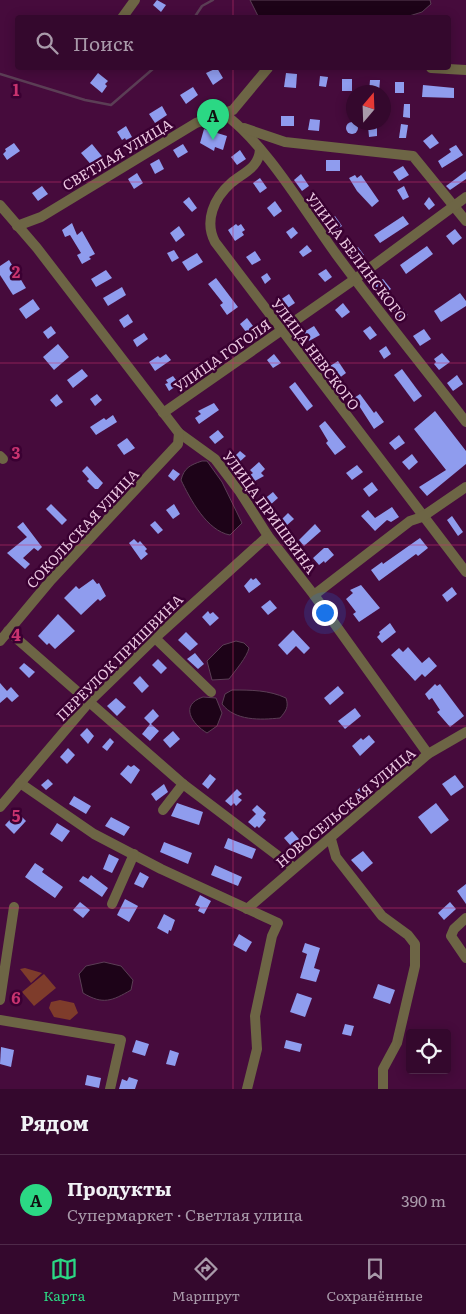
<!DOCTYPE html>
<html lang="ru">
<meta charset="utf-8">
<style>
body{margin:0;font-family:Literata,serif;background:#3c1135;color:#f1f3f6}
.controls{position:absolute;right:15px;bottom:15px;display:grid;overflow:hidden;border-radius:5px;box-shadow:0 2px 12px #0003}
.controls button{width:45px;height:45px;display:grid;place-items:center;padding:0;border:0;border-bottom:1px solid #4e2949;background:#34082d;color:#f1f3f6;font:25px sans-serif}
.compass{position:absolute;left:346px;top:85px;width:45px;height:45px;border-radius:50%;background:#34082d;box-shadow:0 2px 12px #0003;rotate:19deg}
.you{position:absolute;left:324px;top:612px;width:18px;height:18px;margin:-12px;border:4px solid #fff;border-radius:50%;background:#1a73e8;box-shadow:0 0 0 8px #1a73e833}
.badge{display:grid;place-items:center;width:32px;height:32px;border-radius:50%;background:#2bd884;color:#111;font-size:16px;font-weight:700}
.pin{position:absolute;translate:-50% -41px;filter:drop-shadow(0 1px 2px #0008)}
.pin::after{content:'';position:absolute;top:26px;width:18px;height:15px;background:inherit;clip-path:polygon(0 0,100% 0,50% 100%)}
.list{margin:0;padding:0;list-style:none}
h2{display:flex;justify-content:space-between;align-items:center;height:65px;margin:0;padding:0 20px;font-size:21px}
h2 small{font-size:16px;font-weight:400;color:#a99aaa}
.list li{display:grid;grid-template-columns:32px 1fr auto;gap:15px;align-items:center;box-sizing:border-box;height:90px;padding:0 20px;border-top:1px solid #4e2949}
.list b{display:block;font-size:19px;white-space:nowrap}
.list p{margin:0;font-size:16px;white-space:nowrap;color:#a99aaa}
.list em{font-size:16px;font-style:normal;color:#a99aaa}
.icon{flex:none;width:28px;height:28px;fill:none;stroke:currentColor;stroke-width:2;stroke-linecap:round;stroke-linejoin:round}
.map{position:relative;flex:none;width:466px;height:1089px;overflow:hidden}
.search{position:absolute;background:#34082d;box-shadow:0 2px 12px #0003;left:15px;right:15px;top:15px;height:55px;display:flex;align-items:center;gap:12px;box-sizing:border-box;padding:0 18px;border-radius:5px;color:#a99aaa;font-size:19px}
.sheet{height:155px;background:#34082d}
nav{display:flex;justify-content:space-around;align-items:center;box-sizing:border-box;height:70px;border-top:1px solid #4e2949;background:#34082d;font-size:14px;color:#a99aaa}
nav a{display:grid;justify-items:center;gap:2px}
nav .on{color:#2bd884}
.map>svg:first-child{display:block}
</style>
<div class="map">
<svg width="466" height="1089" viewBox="0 0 466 1089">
<rect width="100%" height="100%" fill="#460b3c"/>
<g fill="#7e3c2b">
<polygon points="25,968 42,973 31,983 20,969"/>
<polygon points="44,974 56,988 34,1006 22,992"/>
<polygon points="60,1000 74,1003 78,1013 70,1020 54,1017 49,1008 51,1002"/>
</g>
<g fill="#1d0318" stroke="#5b3e55">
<polygon points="250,0 430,0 431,4 422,12 406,17 259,18"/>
<path d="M202,461H207L222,482L242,523L230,535C207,531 190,499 181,480C184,468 190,465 202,461Z"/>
<path d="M236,641L244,643L249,648C247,657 235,671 229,679L212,680L207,661L223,645Z"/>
<path d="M232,690C251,690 269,690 286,698C289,707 286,711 280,718C260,720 235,721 222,704L225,694Z"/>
<path d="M203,697L216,698L222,713L217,726L207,733C192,724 179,705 203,697Z"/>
<path d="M104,962L121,966L133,980L131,990C112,1001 103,1005 83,993L79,974L86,966Z"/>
</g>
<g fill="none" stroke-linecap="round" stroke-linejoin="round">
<g stroke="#5b3e55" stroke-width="2.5">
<polyline points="194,18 202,6 213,0"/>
<polyline points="0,74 85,100 111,105 154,68"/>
</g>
</g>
<g fill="#8f9cee">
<polygon points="157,0 166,5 161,12 153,5"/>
<polygon points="217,68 223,78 213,85 206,73"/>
<polygon points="98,73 108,81 105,84 107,86 102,93 90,83"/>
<polygon points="286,73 297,74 296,88 284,87"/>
<polygon points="320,76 328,77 326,87 319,86"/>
<rect x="342" y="79" width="10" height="12"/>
<polygon points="370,80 380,80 379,92 369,92"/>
<rect x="395" y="82" width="9" height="11"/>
<polygon points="423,85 454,88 454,98 422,97"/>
<polygon points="193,87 198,95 186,104 180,95"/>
<polygon points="404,104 410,104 410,118 403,117"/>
<polygon points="162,106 167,115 155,123 149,114"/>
<rect x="281" y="116" width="13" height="10"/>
<polygon points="310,119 320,120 319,131 308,130"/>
<circle cx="352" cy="128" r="6"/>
<polygon points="401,124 408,125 406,138 399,138"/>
<polygon points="126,126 132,137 126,140 125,138 122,140 117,132"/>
<polygon points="368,126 377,126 377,136 369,137"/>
<polygon points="204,129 227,136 223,150 215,147 214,151 200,143"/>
<polygon points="432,134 439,143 430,149 423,141"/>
<polygon points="14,143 20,151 7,160 3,154 6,151 5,149"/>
<polygon points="92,144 105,160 94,168 81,153"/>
<polygon points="183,144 188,152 178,158 173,150"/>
<polygon points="456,145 463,155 442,168 438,161 451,152 449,149"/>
<polygon points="240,150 246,159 237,165 231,157"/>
<polygon points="159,159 164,169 155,174 150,164"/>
<rect x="326" y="160" width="14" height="11"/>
<polygon points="403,166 409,175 399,181 393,172"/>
<polygon points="466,171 466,179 450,190 446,186"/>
<polygon points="137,173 143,183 134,189 128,179"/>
<polygon points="301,174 309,186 302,191 294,180"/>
<polygon points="355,175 357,178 361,175 379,201 372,207 357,191 349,178"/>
<polygon points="260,178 267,188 260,193 253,183"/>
<polygon points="42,186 48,194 38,201 32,193"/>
<polygon points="404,186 409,197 403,200 397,190"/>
<polygon points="318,196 323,204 316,209 311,201"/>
<polygon points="189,197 197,208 192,212 183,202"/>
<polygon points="429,197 435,205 429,210 424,204"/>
<polygon points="275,201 282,211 274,217 267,208"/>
<polygon points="335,216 342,226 334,231 327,222"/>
<polygon points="403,216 409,224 380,243 374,235"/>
<polygon points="72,223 77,235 82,231 95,254 89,257 91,259 82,264 77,255 81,253 70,235 65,237 62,230"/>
<polygon points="236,224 238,226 241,224 245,230 242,232 244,235 235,241 228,230"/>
<polygon points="179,226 185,235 176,242 170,233"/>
<polygon points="293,227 298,233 291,239 286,232"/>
<polygon points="455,229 462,238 453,245 446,236"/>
<polygon points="307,245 312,251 303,257 299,252"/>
<polygon points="427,246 433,254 406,274 400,265"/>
<polygon points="358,247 364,255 355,261 349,253"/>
<polygon points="174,250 179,258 172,262 167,253"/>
<polygon points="255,251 261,260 252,265 246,257"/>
<polygon points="197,253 203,262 188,271 182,262"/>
<polygon points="9,260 26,288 13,295 0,275 0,266"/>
<polygon points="326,269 332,277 325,282 318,274"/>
<polygon points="106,270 112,278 96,287 91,279"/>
<polygon points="267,273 271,279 265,284 261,277"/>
<polygon points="216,278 238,307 227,315 220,305 223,303 208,284"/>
<polygon points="383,279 391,289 382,295 374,285"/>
<polygon points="122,287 126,295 108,306 103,298"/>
<polygon points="460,293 466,301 466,306 441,322 434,311"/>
<polygon points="289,294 295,303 286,309 280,300"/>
<polygon points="33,299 40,309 26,319 19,309"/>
<polygon points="343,303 350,312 342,318 335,310"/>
<polygon points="401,306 408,315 401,320 394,311"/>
<polygon points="128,314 133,322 124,328 119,320"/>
<polygon points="247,318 256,330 249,336 240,324"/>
<polygon points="51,326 56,333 48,339 43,332"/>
<polygon points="314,326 320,335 309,341 304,332"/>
<polygon points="370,326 377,335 370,340 363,331"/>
<polygon points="424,329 431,339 420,346 413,336"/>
<polygon points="144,333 148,339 137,347 133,340"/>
<polygon points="58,344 69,357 54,370 43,357"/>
<polygon points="386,346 391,354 384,359 379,351"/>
<polygon points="442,353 450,362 439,370 434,364 436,362 434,359"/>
<polygon points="166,354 171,360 155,371 149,362 158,356 160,358"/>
<polygon points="274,354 281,363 273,368 267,360"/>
<polygon points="338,361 346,373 338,379 330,366"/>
<polygon points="82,369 88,376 73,388 67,380"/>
<polygon points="402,369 422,396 414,402 394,375"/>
<polygon points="457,375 463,384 453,391 447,383"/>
<polygon points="173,376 179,384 169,391 165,384 168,383 166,380"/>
<polygon points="295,382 313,406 307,411 289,387"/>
<polygon points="57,394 63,402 56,407 50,400"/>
<polygon points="97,394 102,400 95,406 90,399"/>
<polygon points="360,394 374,413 376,411 384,422 374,429 354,398"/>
<polygon points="214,403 219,410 199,424 195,418 201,414 198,411"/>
<polygon points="435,411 466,451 466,464 427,496 419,487 446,470 414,429"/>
<polygon points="113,415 117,422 96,435 90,427 104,418 106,420"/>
<polygon points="325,421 346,447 335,455 326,443 328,441 319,426"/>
<polygon points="218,430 224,437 215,444 209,437"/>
<polygon points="399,435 405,443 395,450 389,443"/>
<polygon points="127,438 135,448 124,455 117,445"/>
<polygon points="240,451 246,456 236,465 231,460"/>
<polygon points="412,454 418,462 409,470 402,462"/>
<polygon points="259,462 265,469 261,473 264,476 251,483 246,478 253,473 250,470"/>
<polygon points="357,465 363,472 352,480 346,473"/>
<polygon points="87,466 103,483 98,489 95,489 87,481 89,479 82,471"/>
<polygon points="173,469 180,474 174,481 168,476"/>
<polygon points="372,482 378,490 369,497 363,489"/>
<polygon points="273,492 278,498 269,506 263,500"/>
<polygon points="51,504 67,520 62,525 46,509"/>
<polygon points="174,504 180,514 173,519 166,510"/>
<polygon points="392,507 399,517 391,522 387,520 375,531 361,516 368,510 375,518"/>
<polygon points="288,513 294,519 286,526 281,520"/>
<polygon points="452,516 463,532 458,536 447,520"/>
<polygon points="155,521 163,530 158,534 150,525"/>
<polygon points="23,522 42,547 38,551 34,548 23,558 30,564 25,569 7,553 27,537 17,527"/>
<polygon points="315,524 321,531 304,546 299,540"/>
<polygon points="420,538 428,548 418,556 416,554 379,581 371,570 382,562 383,564"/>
<polygon points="134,539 138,543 140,541 147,549 145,551 148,554 141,560 129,543"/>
<polygon points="324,548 328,548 334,555 325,563 324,561 319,565 313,558"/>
<polygon points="251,578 253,580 256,578 261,584 249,593 244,586"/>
<polygon points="93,579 97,584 99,583 106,596 100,601 98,599 81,615 64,598 76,586 79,589"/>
<polygon points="361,585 380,608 359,622 353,614 356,612 346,599 353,593 350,590"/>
<polygon points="452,587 457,594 447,602 442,595"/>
<polygon points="270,600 277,608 268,615 261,607"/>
<polygon points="208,611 210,614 213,612 219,618 210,626 202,617"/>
<polygon points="58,614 75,631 55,649 49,643 47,645 38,636"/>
<polygon points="390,623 396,632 382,643 377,637 380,634 379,632"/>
<polygon points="293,630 310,648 304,654 296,646 287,655 278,645"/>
<polygon points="186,632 198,644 190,651 178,640"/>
<polygon points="408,647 422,663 429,657 437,666 425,677 422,674 415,681 391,655 399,648 403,652"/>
<polygon points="195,653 204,664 198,669 187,659"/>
<polygon points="158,659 167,668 161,674 152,665"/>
<polygon points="24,663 35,672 29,678 19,668"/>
<polygon points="140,676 149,686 142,693 133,683"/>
<polygon points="0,683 7,691 11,687 19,696 12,702 7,697 0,703"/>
<polygon points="435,684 437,686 440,684 464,716 450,727 437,712 440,710 432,698 429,700 425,694"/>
<polygon points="338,686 344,693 330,705 324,698"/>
<polygon points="116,698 126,707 117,716 107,706"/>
<polygon points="355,708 361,716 345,729 338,721"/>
<polygon points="153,709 159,716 151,724 159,731 150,741 142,734 150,724 144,718"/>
<polygon points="87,728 94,736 88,744 80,735"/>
<polygon points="173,731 180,739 170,748 163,740"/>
<polygon points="369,735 375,742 360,756 352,746 361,738 363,740"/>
<polygon points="110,738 114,742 107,751 102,747"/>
<polygon points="68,748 75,755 67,764 60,757"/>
<polygon points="397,757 403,765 386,779 380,770"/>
<polygon points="128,765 131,767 134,765 140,770 131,784 120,774"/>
<polygon points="210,774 216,779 208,789 202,784"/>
<polygon points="455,775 464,787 451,796 442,784"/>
<polygon points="48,779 53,784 46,790 41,785"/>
<polygon points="164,784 168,792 156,801 151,794"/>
<polygon points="362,786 370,795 363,801 355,792"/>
<polygon points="237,789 242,794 238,797 242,800 236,806 234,803 231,806 225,801"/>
<polygon points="74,796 91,806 86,814 69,804"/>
<polygon points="177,803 203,812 199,825 171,816"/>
<polygon points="436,803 449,820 431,834 418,817"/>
<polygon points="257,805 266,813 263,817 266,820 259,828 257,826 255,828 248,822 256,814 252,810"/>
<polygon points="17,812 26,821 14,834 5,825"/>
<polygon points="111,817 130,827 124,836 105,826"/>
<polygon points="57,823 70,831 62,842 50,834"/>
<polygon points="292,831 299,839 291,846 284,838"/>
<polygon points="228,838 256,849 252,859 224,848"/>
<polygon points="164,842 192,853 188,864 160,852"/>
<polygon points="363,851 373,863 362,872 351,860"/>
<polygon points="109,854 119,859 112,873 103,869"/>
<polygon points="35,863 44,869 42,872 63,887 55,898 25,877"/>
<polygon points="215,865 242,877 238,886 211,875"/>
<polygon points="140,872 149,877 143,888 134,884"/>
<polygon points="91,875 108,888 102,897 79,881 83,876 88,879"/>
<polygon points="466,884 466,904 457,891"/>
<polygon points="200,895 211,901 204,914 198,911 200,907 195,905"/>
<polygon points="125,899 138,906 129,922 117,915"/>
<polygon points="80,902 90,910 83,918 73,910"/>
<polygon points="450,902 456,909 444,920 438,913"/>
<polygon points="164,914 175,920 171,931 169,930 168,934 157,928"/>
<polygon points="239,934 252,942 246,952 233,945"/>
<polygon points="305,943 320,948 314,968 320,970 316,982 300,978 307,954 302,952"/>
<polygon points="378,984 395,990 390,1004 373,998"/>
<polygon points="297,993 312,998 305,1017 290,1012"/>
<polygon points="345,1024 354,1026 351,1036 342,1034"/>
<polygon points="136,1040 149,1044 145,1056 132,1052"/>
<polygon points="286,1040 302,1044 300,1052 284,1048"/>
<polygon points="1,1047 14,1050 11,1067 0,1064"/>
<polygon points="170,1050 179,1053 175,1066 166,1064"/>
<polygon points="87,1075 101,1078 99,1088 85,1085"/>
<polygon points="129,1077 138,1080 135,1089 119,1089 122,1079 127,1081"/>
</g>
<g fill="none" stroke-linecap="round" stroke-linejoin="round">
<g stroke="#6d6545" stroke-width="10">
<polyline points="122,18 135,0"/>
<polyline points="431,68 466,70"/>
<path d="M223,113C266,144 304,210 336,254C378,311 423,366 466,422"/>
<polyline points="244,128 285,142 413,156 466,221"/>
<path d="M260,149C259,168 244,172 231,183C214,198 204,221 215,242L466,572"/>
<polyline points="0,205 37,248 179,433 215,459 240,492 268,536 314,595 428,754"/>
<polyline points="17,226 41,217 196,123 233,110 268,68"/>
<polyline points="163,413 355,279 466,197"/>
<polyline points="0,456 3,459"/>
<polyline points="314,595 410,521 422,517 466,487"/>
<polyline points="8,631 183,784 294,868"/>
<polyline points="155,638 211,692"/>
<polyline points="0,641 51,580 178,444 179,433"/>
<polyline points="20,783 94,834 161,869 278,923 272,936 255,1016 257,1049 247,1089"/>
<polyline points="0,807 90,701 155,638 268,536"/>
<polyline points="163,810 183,784"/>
<polyline points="331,839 336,857 382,916 408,935 415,944 415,966 397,1043 383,1069 383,1089"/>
<polyline points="112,904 134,854"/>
<polyline points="247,909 428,754 466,732"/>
<polyline points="466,918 454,929 451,936 466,958"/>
<polyline points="0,1000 14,907"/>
<polyline points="0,1020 121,1040 110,1089"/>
</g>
</g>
<path fill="none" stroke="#c8336f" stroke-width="1" stroke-opacity="0.55" d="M233,0V18M233,68V1089M0,182H466M0,363H466M0,545H466M0,726H466M0,908H466"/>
<g text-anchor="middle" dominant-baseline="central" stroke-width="5" stroke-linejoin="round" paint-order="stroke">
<g font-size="14" fill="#edc9e3" stroke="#3a0032">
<text transform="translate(117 154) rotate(-31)">СВЕТЛАЯ УЛИЦА</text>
<text transform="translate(357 257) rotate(53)">УЛИЦА БЕЛИНСКОГО</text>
<text transform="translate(316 354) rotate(53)">УЛИЦА НЕВСКОГО</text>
<text transform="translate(222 355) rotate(-35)">УЛИЦА ГОГОЛЯ</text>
<text transform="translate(270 512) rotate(54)">УЛИЦА ПРИШВИНА</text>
<text transform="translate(82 528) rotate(-47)">СОКОЛЬСКАЯ УЛИЦА</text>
<text transform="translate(119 657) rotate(-45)">ПЕРЕУЛОК ПРИШВИНА</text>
<text transform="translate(345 807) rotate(-40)">НОВОСЕЛЬСКАЯ УЛИЦА</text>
</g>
</g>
<g font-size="16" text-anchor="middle" font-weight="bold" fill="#c8336f" stroke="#3a0032" stroke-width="5" stroke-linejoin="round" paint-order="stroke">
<text x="16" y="96">1</text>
<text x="16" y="278">2</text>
<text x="16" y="459">3</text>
<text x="16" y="641">4</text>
<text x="16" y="822">5</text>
<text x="16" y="1004">6</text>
</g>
</svg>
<div class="controls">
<button><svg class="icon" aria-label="locate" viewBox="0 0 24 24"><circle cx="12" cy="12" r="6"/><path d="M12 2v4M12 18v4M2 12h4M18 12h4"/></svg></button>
</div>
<svg class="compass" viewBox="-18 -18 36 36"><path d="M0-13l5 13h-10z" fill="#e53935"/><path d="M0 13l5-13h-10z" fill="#a99aaa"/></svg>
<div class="you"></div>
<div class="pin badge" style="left:213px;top:140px">A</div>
<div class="search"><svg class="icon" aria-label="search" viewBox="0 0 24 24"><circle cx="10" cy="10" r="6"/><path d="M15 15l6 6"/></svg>Поиск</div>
</div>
<section class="sheet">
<h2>Рядом<small></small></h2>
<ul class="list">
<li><span class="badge">A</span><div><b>Продукты</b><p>Супермаркет · Светлая улица</p></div><em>390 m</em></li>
</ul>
</section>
<nav>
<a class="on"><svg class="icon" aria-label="map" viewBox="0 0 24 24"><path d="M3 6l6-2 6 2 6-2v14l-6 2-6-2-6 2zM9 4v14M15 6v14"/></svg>Карта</a>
<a><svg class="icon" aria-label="directions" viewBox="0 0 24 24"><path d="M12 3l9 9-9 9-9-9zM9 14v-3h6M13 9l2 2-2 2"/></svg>Маршрут</a>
<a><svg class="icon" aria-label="saved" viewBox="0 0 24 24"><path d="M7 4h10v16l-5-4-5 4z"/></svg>Сохранённые</a>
</nav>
